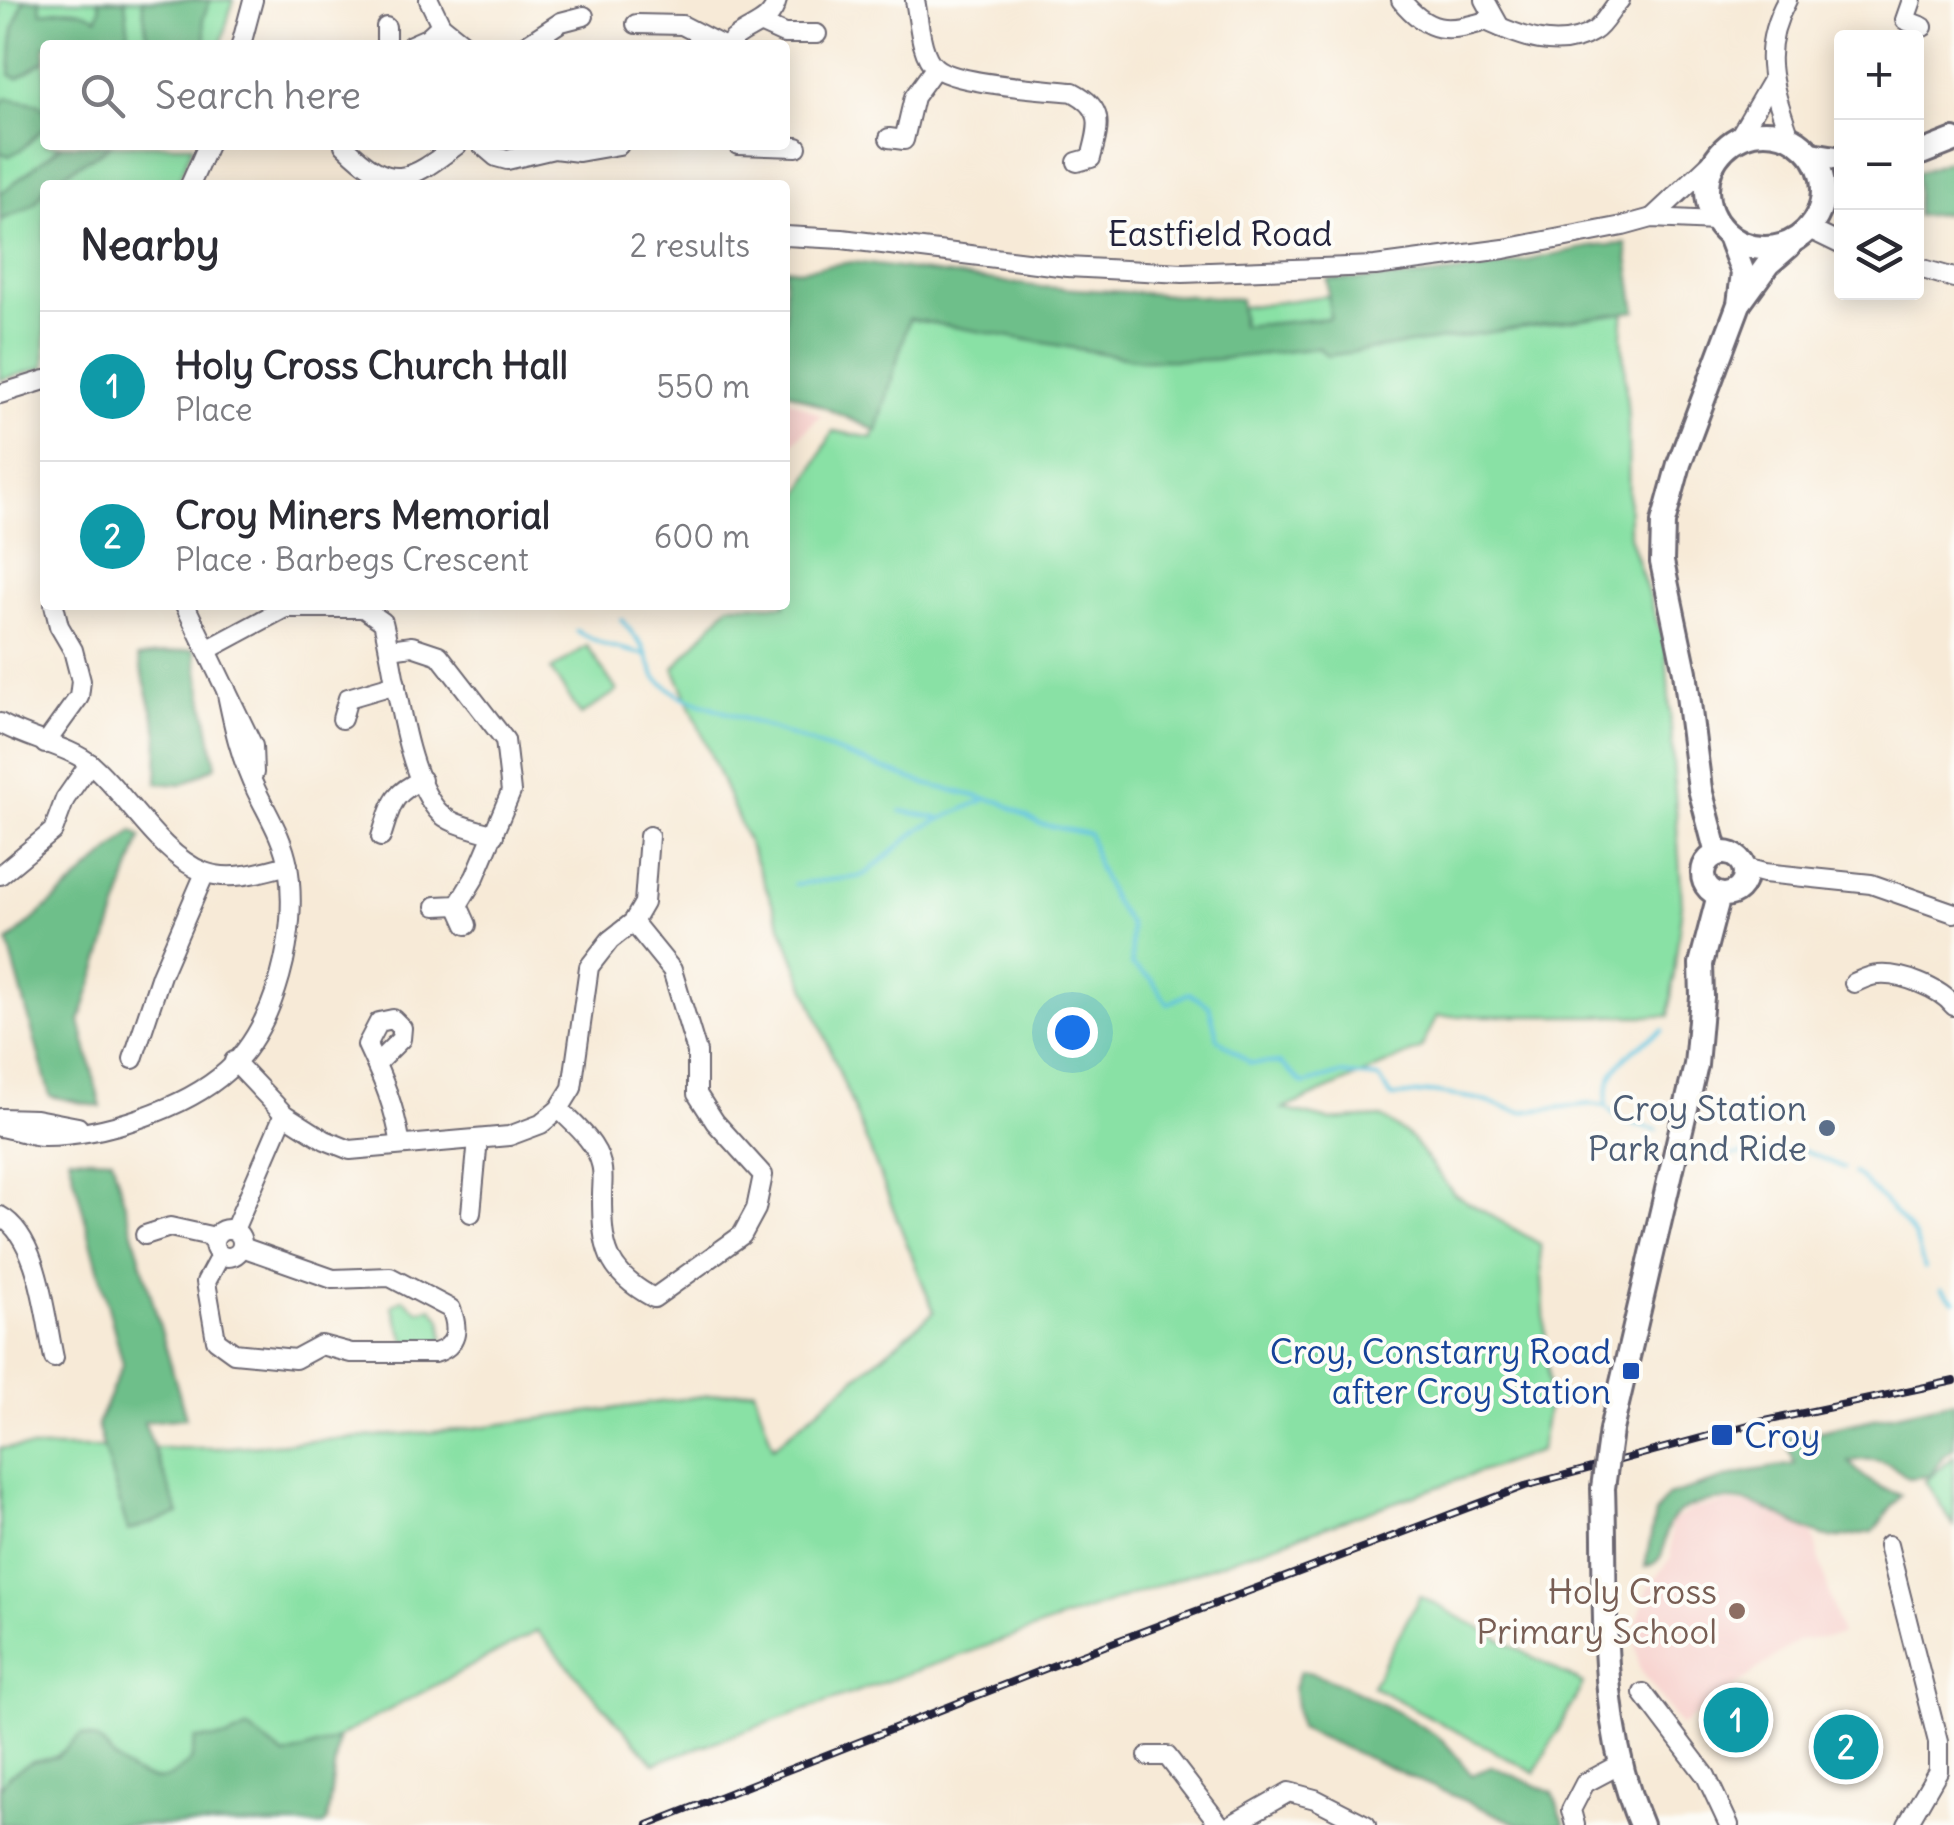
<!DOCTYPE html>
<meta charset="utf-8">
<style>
body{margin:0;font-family:Delius,sans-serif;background:#f7f7f7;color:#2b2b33}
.controls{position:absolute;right:30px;top:30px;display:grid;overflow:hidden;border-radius:10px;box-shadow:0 5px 25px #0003}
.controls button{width:90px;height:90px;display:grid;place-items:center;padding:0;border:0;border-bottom:2px solid #e1e1e2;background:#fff;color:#2b2b33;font:50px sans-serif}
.you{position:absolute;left:1072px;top:1032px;width:35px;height:35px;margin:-25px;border:8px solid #fff;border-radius:50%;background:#1a73e8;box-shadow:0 0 0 15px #1a73e833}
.badge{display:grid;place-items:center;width:65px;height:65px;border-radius:50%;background:#d93025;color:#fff;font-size:32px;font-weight:700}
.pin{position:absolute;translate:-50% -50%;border:5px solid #fff;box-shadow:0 2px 10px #0006}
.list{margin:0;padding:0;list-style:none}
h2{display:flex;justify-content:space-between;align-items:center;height:130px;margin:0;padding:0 40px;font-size:42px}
h2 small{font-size:32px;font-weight:400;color:#7c7c81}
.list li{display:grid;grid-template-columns:65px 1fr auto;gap:30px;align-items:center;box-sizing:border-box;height:150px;padding:0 40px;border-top:2px solid #e1e1e2}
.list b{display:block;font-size:38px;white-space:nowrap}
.list p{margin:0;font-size:32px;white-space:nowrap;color:#7c7c81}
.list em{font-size:32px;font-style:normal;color:#7c7c81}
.icon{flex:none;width:55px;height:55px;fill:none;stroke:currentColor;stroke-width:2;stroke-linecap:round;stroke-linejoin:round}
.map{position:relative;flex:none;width:1954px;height:1825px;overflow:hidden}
.search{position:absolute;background:#fff;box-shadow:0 5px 25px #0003;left:40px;top:40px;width:750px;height:110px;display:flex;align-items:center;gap:25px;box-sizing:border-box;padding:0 35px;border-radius:10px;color:#7c7c81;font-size:38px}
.panel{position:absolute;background:#fff;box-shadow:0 5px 25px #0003;left:40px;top:180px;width:750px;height:430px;border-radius:10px}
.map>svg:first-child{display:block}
</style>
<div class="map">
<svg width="1954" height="1825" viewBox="0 0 1954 1825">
<rect width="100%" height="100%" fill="#fdfcf7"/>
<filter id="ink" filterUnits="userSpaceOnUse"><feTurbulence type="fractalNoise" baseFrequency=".01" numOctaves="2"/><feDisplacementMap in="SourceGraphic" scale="20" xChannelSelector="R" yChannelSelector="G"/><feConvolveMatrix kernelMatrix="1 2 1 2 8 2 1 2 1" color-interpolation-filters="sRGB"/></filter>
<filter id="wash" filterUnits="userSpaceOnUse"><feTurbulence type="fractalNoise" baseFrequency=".0048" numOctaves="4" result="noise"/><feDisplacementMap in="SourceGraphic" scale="40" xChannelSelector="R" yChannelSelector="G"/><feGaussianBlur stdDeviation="2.25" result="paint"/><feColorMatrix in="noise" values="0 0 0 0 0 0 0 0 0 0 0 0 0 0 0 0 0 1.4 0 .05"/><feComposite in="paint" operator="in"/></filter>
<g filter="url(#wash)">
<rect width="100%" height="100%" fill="#f7ead7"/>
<g fill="#f7d0cc">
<polygon points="785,397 821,415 785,451"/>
<polygon points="1727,1503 1756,1506 1812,1532 1841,1635 1797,1641 1681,1726 1639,1668 1634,1632 1647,1589 1671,1557 1671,1522 1693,1509"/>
</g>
<g fill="#89e1a5" stroke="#568270" stroke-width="2.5">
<polygon points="0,0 233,0 221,45 45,45 45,145 193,145 177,185 45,185 45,367 0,380"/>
<polygon points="1627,256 1622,337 1628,418 1629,536 1666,648 1682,905 1669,1016 1437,1016 1421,1049 1283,1109 1329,1120 1382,1117 1412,1139 1454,1194 1540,1244 1549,1398 1540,1451 654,1763 537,1631 331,1741 271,1784 0,1825 0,1448 219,1448 459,1430 754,1389 773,1447 934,1312 752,852 674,668 729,605 785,605 785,523 833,431 873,438 900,306 1181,315"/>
<polygon points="587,646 617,691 581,715 551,670"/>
<path d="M403,1299L419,1311L432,1308L442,1320L443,1339C431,1350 420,1345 406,1342L392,1306Z"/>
<polygon points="1954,1456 1954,1526 1925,1481"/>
<polygon points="1420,1596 1583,1684 1535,1773 1372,1686"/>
</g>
<g fill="#6ebf8a" stroke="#487062" stroke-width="2.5">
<path d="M24,0H40L41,13C62,8 78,7 97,18L100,8L98,0H125L130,45H45V60L18,78L10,75L13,29Z"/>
<polygon points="142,0 210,0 203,19 207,45 148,45"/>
<polygon points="7,98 39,104 45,111 45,127 22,149 9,156 0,152 0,104"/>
<path d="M62,145H112L45,185C39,208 20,212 0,220V194Z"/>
<polygon points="1954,159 1954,213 1917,216 1917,173"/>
<path d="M1626,244L1636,311L1327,356L1319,348L1209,360H1141L909,319L877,431L785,390V268L798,270L853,262L1041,287L1240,299L1242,326L1330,318L1327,279C1389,280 1451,276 1512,264C1553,255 1584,245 1626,244Z"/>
<polygon points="194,649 216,766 181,785 157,783 158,732 138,657"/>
<polygon points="133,831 141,837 80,1021 101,1107 50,1096 8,942"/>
<polygon points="69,1157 112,1159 186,1418 144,1422 179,1514 128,1531 97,1425 123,1364"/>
<path d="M1954,1401V1448L1943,1456L1930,1476L1908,1478C1889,1461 1874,1456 1849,1462C1864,1479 1879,1489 1901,1495L1873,1532C1858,1534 1834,1541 1820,1535C1772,1516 1748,1486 1690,1507C1649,1522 1680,1557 1645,1567L1655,1514L1667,1496L1746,1472L1795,1464L1785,1439Z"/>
<path d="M1300,1671C1329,1673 1416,1721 1441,1739C1452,1749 1462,1764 1472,1775L1492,1766L1553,1793L1565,1825H1520L1299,1728L1294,1689Z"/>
<path d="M248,1728L285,1756L338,1739L327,1822L323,1825H0V1788L9,1775L33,1761L56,1757L81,1735C99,1738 103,1744 113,1757C124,1771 155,1786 171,1776C178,1772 185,1766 191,1761L195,1739L227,1738Z"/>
</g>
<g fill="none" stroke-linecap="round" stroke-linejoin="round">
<g stroke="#61c4df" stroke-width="4">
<polyline points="621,619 643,647 656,678 680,696 929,785 1001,802 1040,824 1089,834 1098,867 1113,900 1130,925 1132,965 1151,979 1168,1004 1189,993 1209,1006 1218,1039 1250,1063 1280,1063 1303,1084 1340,1074 1379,1078 1392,1097 1431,1092 1477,1099 1521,1112 1591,1104 1606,1106 1619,1120 1657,1130"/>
<polyline points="576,631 605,645 647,655"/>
<polyline points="901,811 940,818"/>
<polyline points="795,884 858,877 867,873 921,828 986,799"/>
<path d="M1606,1104C1606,1065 1633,1049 1663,1030"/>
<polyline points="1707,1157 1803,1150 1844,1168"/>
<path d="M1854,1173C1861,1176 1912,1231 1915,1237C1919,1248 1920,1258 1925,1268"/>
<polyline points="1941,1289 1954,1301"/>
</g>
</g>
</g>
<g filter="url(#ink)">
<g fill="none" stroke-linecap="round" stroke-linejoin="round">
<defs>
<g id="minor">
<polyline points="429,0 441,25 466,45"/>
<path d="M915,0C919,18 920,55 935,67C953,84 1045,89 1073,92C1106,109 1099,127 1091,158L1077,162"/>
<path d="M1401,0C1428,33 1447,33 1486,21C1519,36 1559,53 1594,31C1604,25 1611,9 1620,0"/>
<polyline points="1485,0 1500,27"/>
<path d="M1787,0C1759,51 1772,85 1790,137"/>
<polyline points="1912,0 1905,20 1923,27"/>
<polyline points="636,24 682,25 721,45"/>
<polyline points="762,24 784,34 817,34"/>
<polyline points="241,45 253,0"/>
<polyline points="386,45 386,27"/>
<polyline points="411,45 427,38 441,25"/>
<polyline points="526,45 561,22 584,16"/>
<path d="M728,45C743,26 771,27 777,0"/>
<polyline points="1739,137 1771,82"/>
<polyline points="889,138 904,140 914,97 935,68"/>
<path d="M344,145C392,193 408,182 457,145"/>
<polyline points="482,145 496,157 507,160 554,149 579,152 619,145"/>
<polyline points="738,145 797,147"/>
<polyline points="190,185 208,145"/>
<polyline points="1652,218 1716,158"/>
<polyline points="1811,230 1842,245"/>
<polyline points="785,236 842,239 1067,267 1183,273 1375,266 1504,249 1623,226 1652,218 1715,221"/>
<polyline points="1916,267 1954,278"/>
<polyline points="0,394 45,380"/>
<polyline points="185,605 253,746 254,773"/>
<polyline points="390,649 412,646 439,655 505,740 511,792 475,877 458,905 436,906"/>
<path d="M207,650L285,608H363L383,622C396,673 404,770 437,810C449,825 477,829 494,835"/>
<polyline points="342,719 348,698 396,684"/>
<path d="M0,723C27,739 69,746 92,765C127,795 160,855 204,872C230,882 262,872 288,865"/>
<polyline points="45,744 79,697 81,681 73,650 59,626 54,605"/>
<path d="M381,837C391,807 391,793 422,780"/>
<polyline points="1745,868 1764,873 1871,884 1954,913"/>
<polyline points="0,875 53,831 65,799 90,763"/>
<polyline points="458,905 467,925"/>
<path d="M1854,983C1861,980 1870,975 1878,975C1901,973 1940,988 1954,1006"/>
<polyline points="133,1059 161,975 205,873"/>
<polyline points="234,1061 284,1114 325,1140 350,1150 509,1136 541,1124 559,1109 572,1088 589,967 610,940 633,922 644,903 649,836"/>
<path d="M376,1064L401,1039L402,1028L393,1019L379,1022L367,1045C384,1081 394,1105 401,1145"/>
<path d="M559,1109C575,1125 596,1142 601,1164C604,1174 602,1186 602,1195C602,1247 605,1272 654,1298L742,1235L756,1209L763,1175L715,1122L697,1094V1052L672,970L633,922"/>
<polyline points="0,1118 36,1119 78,1127"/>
<path d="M0,1127C15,1129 30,1136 44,1136C101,1136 185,1109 227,1071C277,1025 299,931 288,866C283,838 268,815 256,790C240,757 233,724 226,689"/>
<polyline points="471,1213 478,1139"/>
<path d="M0,1216C39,1237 45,1317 54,1358"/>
<circle cx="228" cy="1243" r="14"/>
<polyline points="234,1230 284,1114"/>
<polyline points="145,1235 170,1227 215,1237"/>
<path d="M220,1256L206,1282L216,1340L234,1353L295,1359L321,1345L351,1353H435C458,1346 459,1329 451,1309L390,1277L333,1279L242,1247"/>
<polyline points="1888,1545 1938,1742 1938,1771 1907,1825"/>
<polyline points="1643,1693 1706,1776 1729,1825"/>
<polyline points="1148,1756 1167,1756 1220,1825"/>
<polyline points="1231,1825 1289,1792 1315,1799 1366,1825"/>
<polyline points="1575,1825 1571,1810 1585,1783 1619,1765"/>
</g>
<g id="major">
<circle cx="1765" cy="190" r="58"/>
<polyline points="1812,154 1842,159"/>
<polyline points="1916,155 1954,140"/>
<polyline points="1741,301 1768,264 1789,246"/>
<circle cx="1724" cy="874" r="21"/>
<polyline points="1717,854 1700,789 1685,672 1662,562 1663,523 1679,464 1739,304 1743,273 1729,236"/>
<polyline points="1611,1430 1696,1065 1702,997 1701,964 1719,895"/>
<path d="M1603,1488C1607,1600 1596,1720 1641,1825"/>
</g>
</defs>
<use href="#minor" stroke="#6d6872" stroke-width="22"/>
<use href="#major" stroke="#6d6872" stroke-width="28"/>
<use href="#minor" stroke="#fff" stroke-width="18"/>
<use href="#major" stroke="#fff" stroke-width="22"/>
<defs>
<polyline id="rail" points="648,1825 1070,1659 1525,1486 1756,1423 1954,1381"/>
</defs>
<use href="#rail" stroke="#22223b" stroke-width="8"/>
<use href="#rail" stroke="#fdfcf7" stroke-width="4" stroke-dasharray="11" stroke-linecap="butt"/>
<defs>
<polyline id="major-bridge" points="1603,1488 1611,1430"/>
</defs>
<use href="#major-bridge" stroke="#6d6872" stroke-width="28" stroke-linecap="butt"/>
<use href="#major-bridge" stroke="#fff" stroke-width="22"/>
</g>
</g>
<circle fill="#5c6f8a" stroke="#fdfcf7" stroke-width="4" cx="1827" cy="1128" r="10"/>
<g fill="#1a4fb4" stroke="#fdfcf7" stroke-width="4">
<rect x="1621" y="1361" width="20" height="20" rx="5"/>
<rect x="1710" y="1423" width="24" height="24" rx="5"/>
</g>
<circle fill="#8d6e63" stroke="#fdfcf7" stroke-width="4" cx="1737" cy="1611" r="10"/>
<g text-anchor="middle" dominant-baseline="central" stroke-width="8" stroke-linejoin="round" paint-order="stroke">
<g font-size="35" fill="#22223b" stroke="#fdfcf7">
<text x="1220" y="233">Eastfield Road</text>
</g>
<g font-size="35" fill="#4e5e75" stroke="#fdfcf7" text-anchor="end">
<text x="1807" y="1108">Croy Station<tspan x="1807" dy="40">Park and Ride</tspan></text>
</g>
<g font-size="35" fill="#164399" stroke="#fdfcf7" text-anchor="end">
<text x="1611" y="1351">Croy, Constarry Road<tspan x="1611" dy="40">after Croy Station</tspan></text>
<text x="1744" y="1435" text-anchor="start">Croy</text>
</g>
<g font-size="35" fill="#785e54" stroke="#fdfcf7" text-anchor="end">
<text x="1717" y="1591">Holy Cross<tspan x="1717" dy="40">Primary School</tspan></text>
</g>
</g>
</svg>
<div class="controls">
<button>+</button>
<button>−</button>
<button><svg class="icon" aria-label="layers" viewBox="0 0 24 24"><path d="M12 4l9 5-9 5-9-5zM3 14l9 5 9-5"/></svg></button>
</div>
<div class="you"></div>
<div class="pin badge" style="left:1736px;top:1720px;background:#0f9aa8">1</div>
<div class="pin badge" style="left:1846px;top:1747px;background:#0f9aa8">2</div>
<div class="search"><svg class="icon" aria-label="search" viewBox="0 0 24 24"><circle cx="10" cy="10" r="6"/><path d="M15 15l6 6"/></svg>Search here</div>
<section class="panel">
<h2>Nearby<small>2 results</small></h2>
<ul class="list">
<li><span class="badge" style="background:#0f9aa8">1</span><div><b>Holy Cross Church Hall</b><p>Place</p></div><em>550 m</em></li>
<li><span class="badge" style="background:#0f9aa8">2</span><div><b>Croy Miners Memorial</b><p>Place · Barbegs Crescent</p></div><em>600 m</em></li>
</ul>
</section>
</div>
